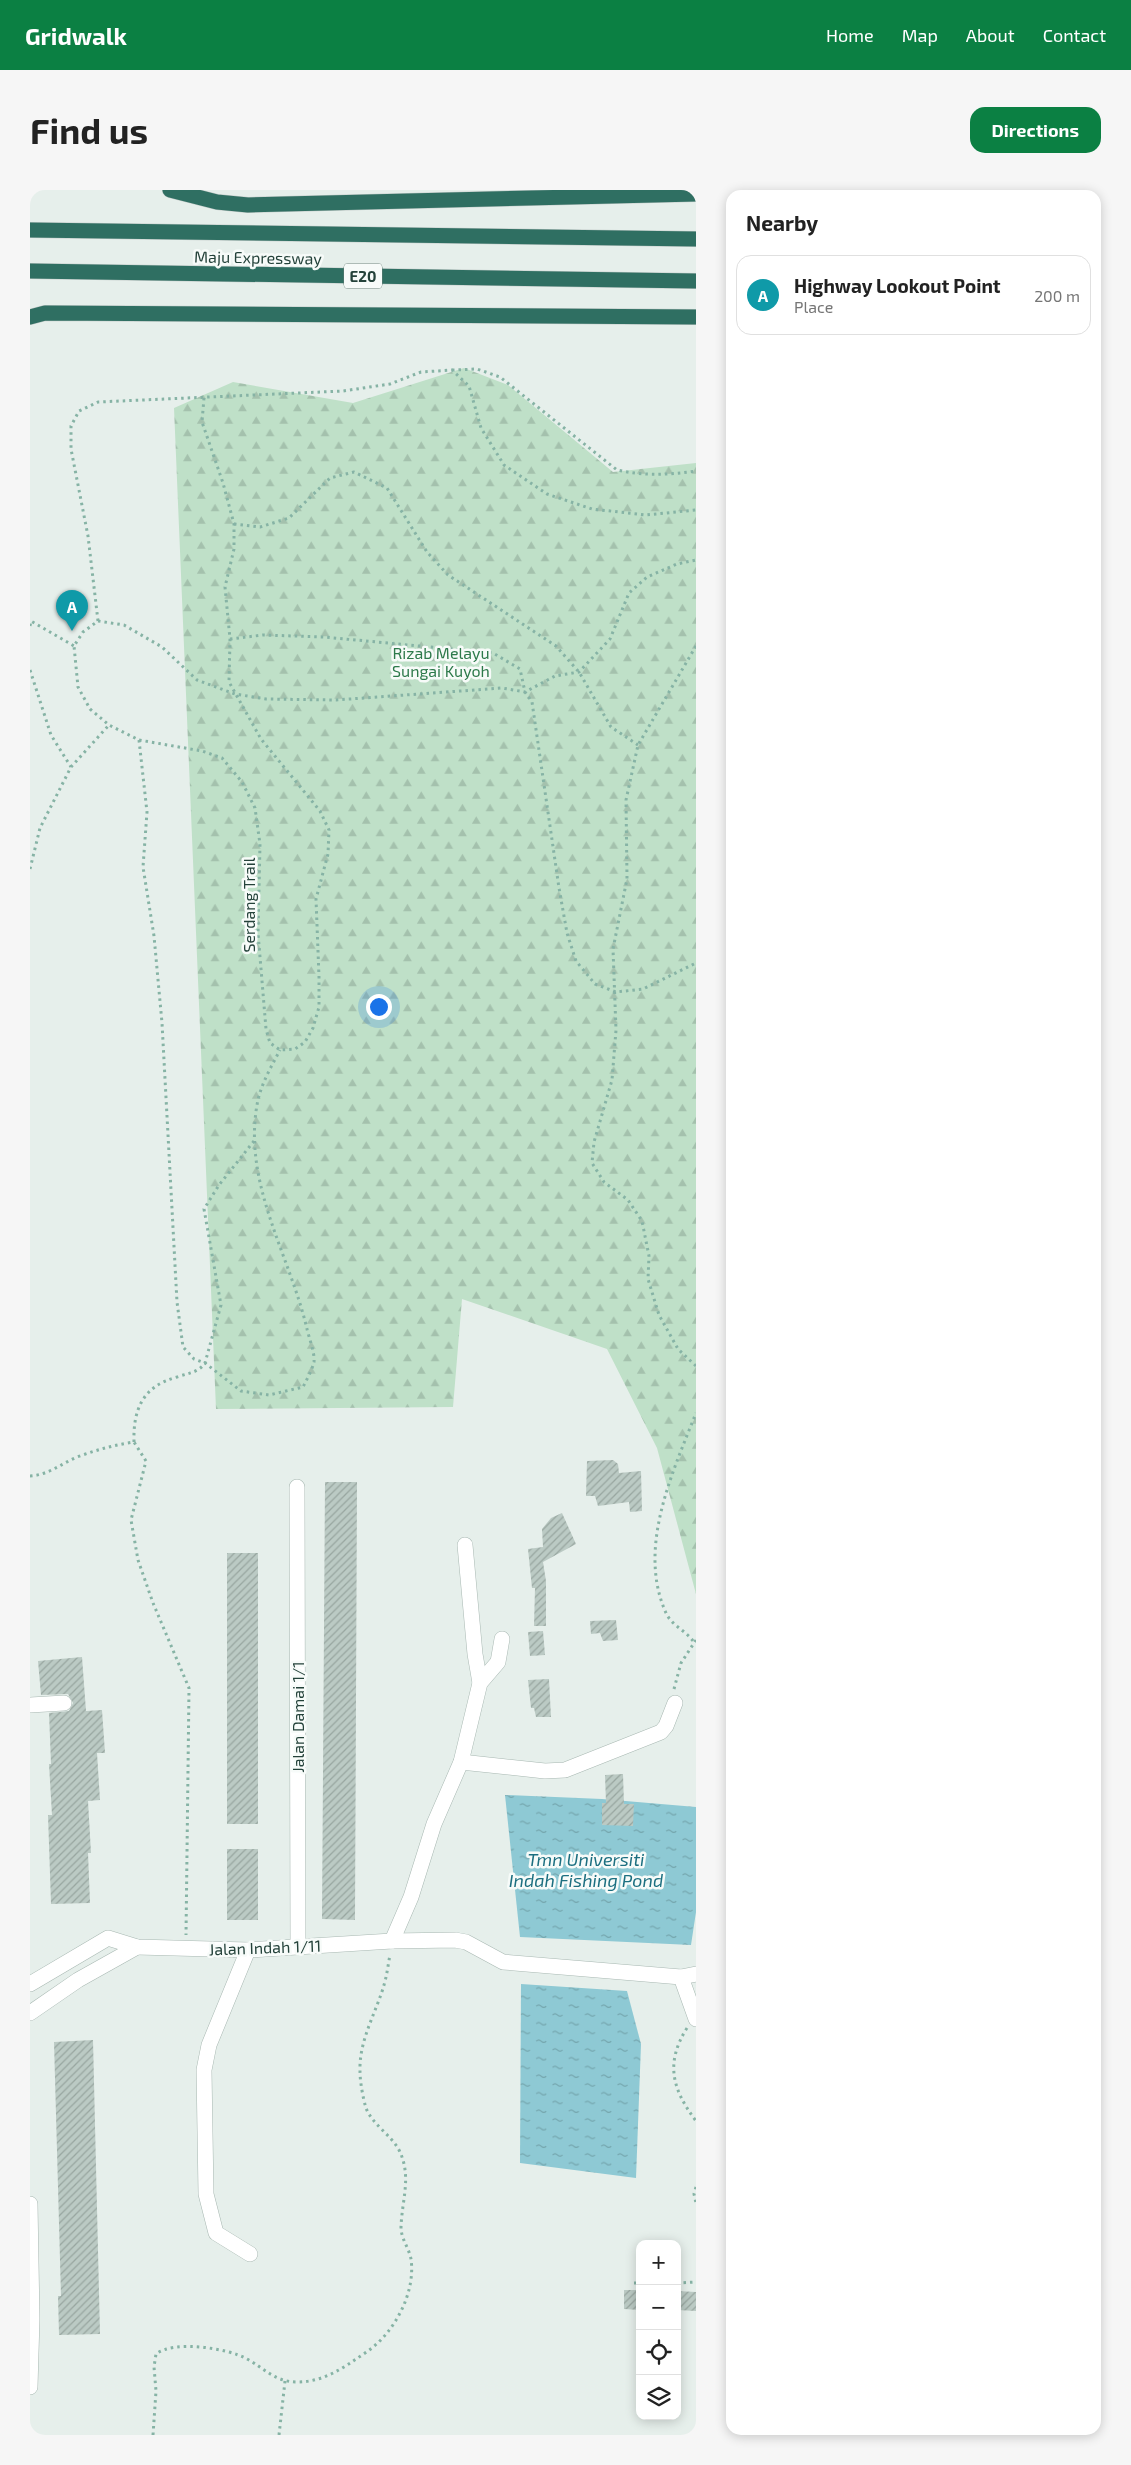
<!DOCTYPE html>
<meta charset="utf-8">
<style>
body{margin:0;font-family:"Exo 2",sans-serif;background:#f6f6f6;color:#222}
.controls{position:absolute;right:15px;bottom:15px;display:grid;overflow:hidden;border-radius:10px;box-shadow:0 2px 12px #0003}
.controls button{width:45px;height:45px;display:grid;place-items:center;padding:0;border:0;border-bottom:1px solid #e0e0e0;background:#fff;color:#222;font:25px sans-serif}
.you{position:absolute;left:348px;top:816px;width:18px;height:18px;margin:-12px;border:4px solid #fff;border-radius:50%;background:#1a73e8;box-shadow:0 0 0 8px #1a73e833}
.badge{display:grid;place-items:center;width:32px;height:32px;border-radius:50%;background:#0b8043;color:#fff;font-size:16px;font-weight:700}
.pin{position:absolute;translate:-50% -41px;filter:drop-shadow(0 1px 2px #0008)}
.pin::after{content:'';position:absolute;top:26px;width:18px;height:15px;background:inherit;clip-path:polygon(0 0,100% 0,50% 100%)}
.list{margin:0;padding:0;list-style:none}
h2{display:flex;justify-content:space-between;align-items:center;height:65px;margin:0;padding:0 20px;font-size:21px}
h2 small{font-size:16px;font-weight:400;color:#767676}
.list li{display:grid;grid-template-columns:32px 1fr auto;gap:15px;align-items:center;box-sizing:border-box;height:80px;margin:0 10px 10px;padding:0 10px;border:1px solid #e0e0e0;border-radius:15px}
.list b{display:block;font-size:19px;white-space:nowrap}
.list p{margin:0;font-size:16px;white-space:nowrap;color:#767676}
.list em{font-size:16px;font-style:normal;color:#767676}
.icon{flex:none;width:28px;height:28px;fill:none;stroke:currentColor;stroke-width:2;stroke-linecap:round;stroke-linejoin:round}
.map{position:relative;flex:none;width:666px;height:2245px;overflow:hidden;border-radius:15px}
header{display:flex;align-items:center;gap:30px;box-sizing:border-box;height:70px;padding:0 25px;background:#0b8043;color:#fff}
header strong{font-size:24px}
nav{display:flex;gap:28px;margin-inline-start:auto;font-size:18px}
.intro{display:flex;align-items:center;justify-content:space-between;box-sizing:border-box;height:120px;padding:0 30px}
h1{margin:0;font-size:35px}
.button{padding:12px 22px;border-radius:15px;background:#0b8043;color:#fff;font-size:18px;font-weight:700}
main{display:flex;gap:30px;padding:0 30px}
aside{flex:1;background:#fff;border-radius:15px;box-shadow:0 2px 12px #0003}
.map>svg:first-child{display:block}
</style>
<header>
<strong>Gridwalk</strong>
<nav><a>Home</a><a>Map</a><a>About</a><a>Contact</a></nav>
</header>
<div class="intro"><h1>Find us</h1><a class="button">Directions</a></div>
<main>
<div class="map">
<svg width="666" height="2245" viewBox="0 0 666 2245">
<defs>
<pattern id="forest-firs" width="22" height="20" patternUnits="userSpaceOnUse" patternTransform="scale(1.25)"><rect width="22" height="20" fill="#bfe0c8"/><path d="M5 1l3.5 6h-7zM16 11l3.5 6h-7z" fill="#a4c1ad"/></pattern>
<pattern id="water-ripples" width="26" height="14" patternUnits="userSpaceOnUse" patternTransform="scale(1.25)"><rect width="26" height="14" fill="#8ec9d4"/><path d="M2 4q2-2 4 0t4 0M15 11q2-2 4 0t4 0" fill="none" stroke="#74a5ad"/></pattern>
<pattern id="building-hatch" width="6" height="6" patternUnits="userSpaceOnUse" patternTransform="scale(1.25)"><rect width="6" height="6" fill="#bbcac4"/><path d="M-1 1l2-2M0 6l6-6M5 7l2-2" fill="none" stroke="#98a6a0"/></pattern>
</defs>
<rect width="100%" height="100%" fill="#e6efeb"/>
<polygon fill="url(#forest-firs)" points="434,178 478,195 583,282 666,273 666,1404 627,1258 577,1159 432,1109 423,1217 186,1219 144,218 203,192 323,213"/>
<g fill="url(#water-ripples)">
<polygon points="475,1605 572,1609 666,1617 666,1722 661,1755 490,1747"/>
<polygon points="491,1794 597,1801 611,1854 606,1988 490,1973"/>
</g>
<g fill="url(#building-hatch)">
<polygon points="583,1270 588,1274 589,1283 611,1281 612,1321 600,1322 599,1312 568,1316 565,1306 556,1306 557,1271"/>
<polygon points="295,1292 327,1292 325,1730 292,1729"/>
<polygon points="532,1323 546,1354 513,1372 516,1391 516,1436 504,1436 505,1398 502,1398 498,1359 513,1357 512,1339 521,1328"/>
<rect x="197" y="1363" width="31" height="271"/>
<polygon points="586,1430 588,1450 573,1451 570,1443 561,1444 560,1431"/>
<polygon points="513,1441 515,1465 500,1466 498,1442"/>
<polygon points="52,1467 56,1521 72,1520 75,1563 67,1563 70,1610 58,1611 61,1663 58,1663 60,1713 21,1714 18,1625 22,1625 19,1574 21,1574 19,1523 39,1521 43,1513 38,1504 11,1505 8,1471"/>
<polygon points="519,1489 521,1527 506,1527 504,1518 501,1518 498,1490"/>
<polygon points="593,1584 594,1614 604,1614 603,1636 572,1635 572,1613 576,1613 575,1585"/>
<rect x="197" y="1659" width="31" height="71"/>
<polygon points="63,1850 70,2144 29,2145 28,2106 31,2106 24,1852"/>
<polygon points="594,2100 610,2100 610,2120 594,2119"/>
<polygon points="647,2101 666,2102 666,2121 647,2120"/>
</g>
<g fill="none" stroke-linecap="round" stroke-linejoin="round">
<defs>
<g id="minor">
<polyline points="267,1297 268,1757"/>
<polyline points="435,1355 445,1464 450,1493"/>
<polyline points="0,1515 34,1513"/>
<polyline points="431,1572 515,1581 535,1580 631,1542 636,1536 645,1513"/>
<polyline points="362,1751 381,1707 404,1634 431,1572 450,1493 468,1472 472,1449"/>
<polyline points="218,1760 179,1855 174,1880 176,2004 186,2043 220,2064"/>
<polyline points="651,1787 666,1829"/>
<polyline points="0,1794 78,1748 107,1757 218,1760 362,1751 425,1750 436,1752 473,1772 651,1787 666,1784"/>
<polyline points="0,1823 48,1790 107,1757"/>
<polyline points="0,2014 2,2129 0,2197"/>
</g>
<g id="highway">
<polyline points="140,0 187,12 218,15 666,4"/>
<polyline points="0,40 666,49"/>
<polyline points="0,81 666,91"/>
<polyline points="0,127 15,123 666,127"/>
</g>
</defs>
<use href="#minor" stroke="#a8b8b2" stroke-width="16"/>
<use href="#highway" stroke="#c2cac8" stroke-width="16"/>
<g stroke="#86b3a5" stroke-width="3" stroke-dasharray="2.5 4" stroke-linecap="butt">
<path d="M422,180L447,179L470,187L587,280C613,286 639,285 666,281"/>
<polyline points="174,208 172,232 193,293 204,334 204,359 195,397 200,449 199,492 231,549 290,621 299,640 298,664 286,709 289,787 289,817 283,838 275,852 265,859 250,860 240,853 236,839 228,743 230,654 225,618 212,592 192,568 172,561 109,550 79,535 60,519 48,497 44,456 53,442 68,431 94,435 132,457 167,490 205,504 236,509 306,510 472,498 495,502 525,486 549,482 580,449 599,403 617,387 647,374 666,370"/>
<polyline points="204,334 230,337 259,328 300,288 324,282 357,298 397,362 418,385 526,456 549,482 581,537 608,555"/>
<polyline points="68,431 58,346 41,259 41,236 49,221 68,212 313,201 360,194 391,182 422,180 439,196 451,238 474,275 517,304 562,319 616,325 666,320"/>
<polyline points="0,436 1,431 44,456"/>
<polyline points="200,449 233,445 294,447 463,463 490,479 495,502 502,512 529,698 537,743 546,771 565,794 586,802 613,799 666,773"/>
<polyline points="666,456 608,555 596,610 597,689 583,759 586,840 582,890 564,952 562,973 574,992 598,1010 612,1031 619,1066 618,1089 629,1125 648,1159 666,1176"/>
<polyline points="0,480 21,545 41,577"/>
<path d="M109,550L117,622L113,677L124,746L132,833L147,1112L153,1157L164,1169L175,1173L211,1201L239,1205L273,1197C277,1189 282,1180 284,1172C285,1163 279,1148 277,1139C260,1066 213,994 227,915C230,896 241,877 250,860"/>
<polyline points="0,679 10,638 41,577 79,535"/>
<path d="M104,1252C103,1219 113,1196 147,1187C158,1183 168,1183 175,1173L191,1115L174,1019L189,995L224,951"/>
<path d="M0,1286C18,1285 31,1274 47,1267C66,1260 84,1255 104,1252L116,1271L101,1330L108,1370L123,1413L159,1498L156,1745"/>
<path d="M663,1451C656,1441 643,1436 637,1425C606,1360 642,1284 666,1223"/>
<polyline points="644,1499 651,1473 666,1450"/>
<path d="M657,1838C635,1873 642,1899 666,1931"/>
<polyline points="666,1997 664,2004 666,2013"/>
<polyline points="604,2093 610,2093"/>
<polyline points="647,2093 666,2092"/>
<path d="M123,2245L126,2201L124,2177L126,2164C144,2150 198,2158 217,2169C234,2178 245,2192 267,2192C294,2192 313,2178 335,2163C363,2145 386,2104 381,2069C379,2058 371,2049 371,2037C372,2009 382,1986 369,1960C361,1945 342,1934 336,1918C333,1908 330,1892 330,1881C329,1850 346,1823 354,1795C357,1785 358,1775 360,1765"/>
<polyline points="249,2245 255,2191"/>
</g>
<use href="#minor" stroke="#fff" stroke-width="15"/>
<use href="#highway" stroke="#2f6f62" stroke-width="15"/>
</g>
<g text-anchor="middle" dominant-baseline="central" stroke-width="5" stroke-linejoin="round" paint-order="stroke">
<rect fill="#f7fbf9" stroke="#637a73" stroke-width="1" x="314" y="73.5" width="38" height="25" rx="4"/>
<g font-size="15" font-weight="bold" fill="#24423a">
<text x="333" y="86">E20</text>
</g>
<g font-size="16" fill="#24423a" stroke="#f7fbf9">
<text transform="translate(228 67) rotate(1)">Maju Expressway</text>
<text transform="translate(218 715) rotate(-90)">Serdang Trail</text>
<text transform="translate(267 1527) rotate(-90)">Jalan Damai 1/1</text>
<text transform="translate(235 1757) rotate(-2)">Jalan Indah 1/11</text>
</g>
<g font-size="16" fill="#2d7a4b" stroke="#f7fbf9">
<text x="411" y="462">Rizab Melayu<tspan x="411" dy="18">Sungai Kuyoh</tspan></text>
</g>
<g font-size="18" font-style="italic" fill="#1c6f80" stroke="#f7fbf9">
<text x="556" y="1669">Tmn Universiti<tspan x="556" dy="21">Indah Fishing Pond</tspan></text>
</g>
</g>
</svg>
<div class="controls">
<button>+</button>
<button>−</button>
<button><svg class="icon" aria-label="locate" viewBox="0 0 24 24"><circle cx="12" cy="12" r="6"/><path d="M12 2v4M12 18v4M2 12h4M18 12h4"/></svg></button>
<button><svg class="icon" aria-label="layers" viewBox="0 0 24 24"><path d="M12 4l9 5-9 5-9-5zM3 14l9 5 9-5"/></svg></button>
</div>
<div class="you"></div>
<div class="pin badge" style="left:42px;top:441px;background:#0f9aa8">A</div>
</div>
<aside>
<h2>Nearby<small></small></h2>
<ul class="list">
<li><span class="badge" style="background:#0f9aa8">A</span><div><b>Highway Lookout Point</b><p>Place</p></div><em>200 m</em></li>
</ul>
</aside>
</main>
